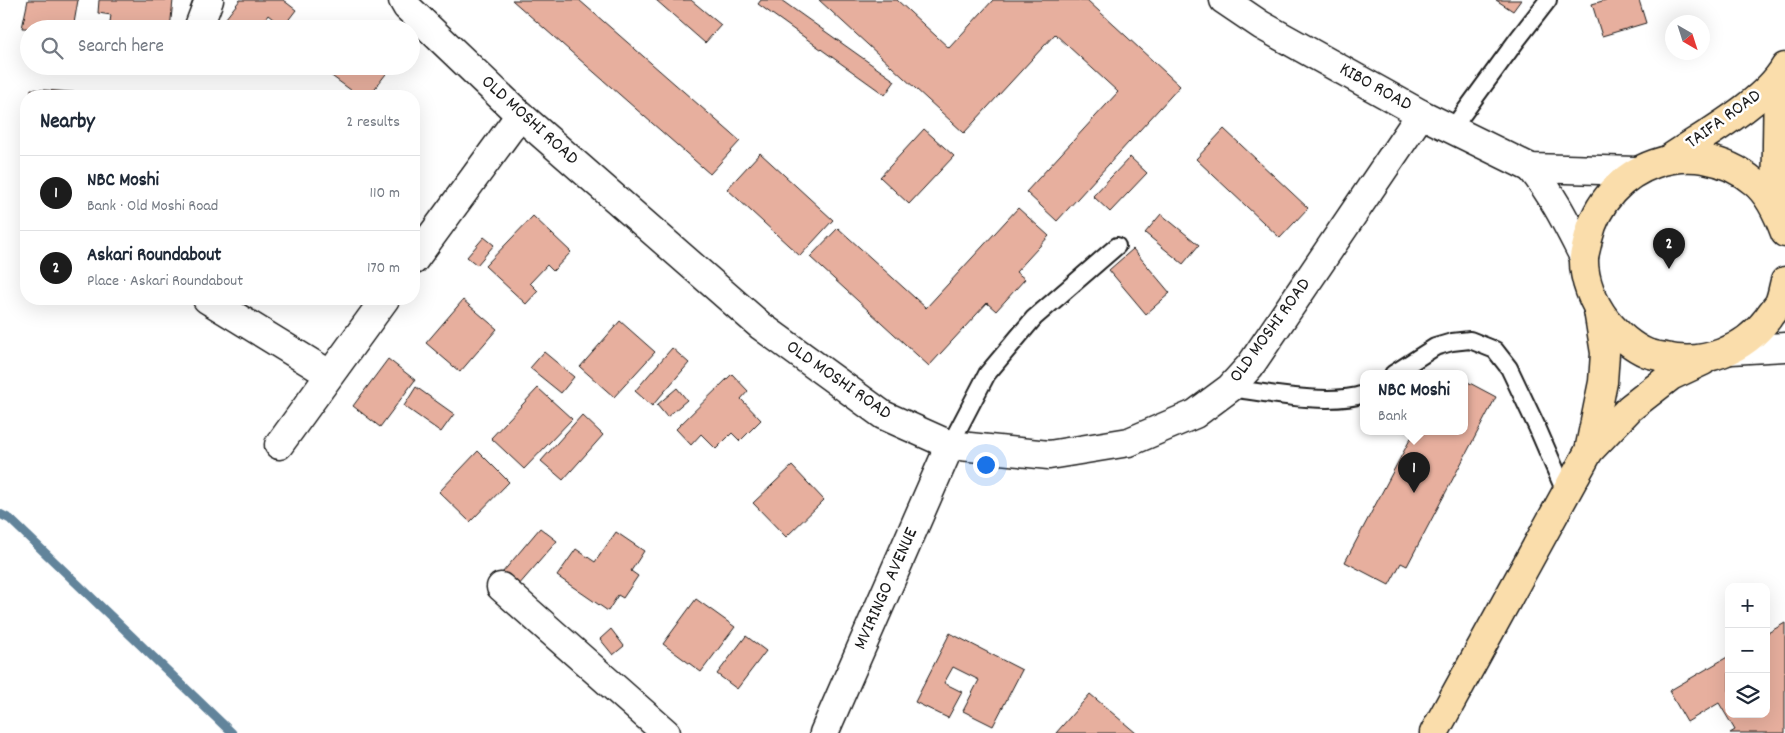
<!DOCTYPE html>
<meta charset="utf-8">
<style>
body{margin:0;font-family:Dekko,sans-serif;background:#f2f2f3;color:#1f2937}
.controls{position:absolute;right:15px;bottom:15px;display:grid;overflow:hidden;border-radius:10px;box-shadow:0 5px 20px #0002}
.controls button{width:45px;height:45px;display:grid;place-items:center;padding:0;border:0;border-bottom:1px solid #e0e1e3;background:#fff;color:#1f2937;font:25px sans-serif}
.compass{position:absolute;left:1665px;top:15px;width:45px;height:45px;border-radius:50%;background:#fff;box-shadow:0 5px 20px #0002;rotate:141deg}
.you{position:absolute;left:985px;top:464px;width:18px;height:18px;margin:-12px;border:4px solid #fff;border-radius:50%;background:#1a73e8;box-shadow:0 0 0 8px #1a73e833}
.badge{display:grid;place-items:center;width:32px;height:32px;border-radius:50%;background:#1c1c1c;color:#fff;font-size:16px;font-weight:700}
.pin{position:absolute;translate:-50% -41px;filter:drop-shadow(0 1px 2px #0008)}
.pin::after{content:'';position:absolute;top:26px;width:18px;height:15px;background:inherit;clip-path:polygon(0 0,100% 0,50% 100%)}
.popup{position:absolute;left:1360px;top:370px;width:108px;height:65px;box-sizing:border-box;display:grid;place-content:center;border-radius:10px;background:#fff;filter:drop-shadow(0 1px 4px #0005);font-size:16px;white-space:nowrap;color:#747a83}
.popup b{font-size:19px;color:#1f2937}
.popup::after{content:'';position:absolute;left:50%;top:100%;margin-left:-10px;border:10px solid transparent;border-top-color:#fff}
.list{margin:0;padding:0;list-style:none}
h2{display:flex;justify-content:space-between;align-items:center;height:65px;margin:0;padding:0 20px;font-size:21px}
h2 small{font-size:16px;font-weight:400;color:#747a83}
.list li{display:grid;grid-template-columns:32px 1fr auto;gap:15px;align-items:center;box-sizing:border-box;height:75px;padding:0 20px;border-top:1px solid #e0e1e3}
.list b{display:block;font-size:19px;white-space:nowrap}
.list p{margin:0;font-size:16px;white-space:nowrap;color:#747a83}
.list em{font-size:16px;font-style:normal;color:#747a83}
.icon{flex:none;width:28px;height:28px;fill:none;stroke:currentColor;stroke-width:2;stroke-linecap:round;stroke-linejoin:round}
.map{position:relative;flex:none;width:1785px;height:733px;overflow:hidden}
.search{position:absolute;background:#fff;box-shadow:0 5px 20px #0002;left:20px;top:20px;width:400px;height:55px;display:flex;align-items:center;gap:12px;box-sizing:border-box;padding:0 18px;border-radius:28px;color:#747a83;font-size:19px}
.panel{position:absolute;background:#fff;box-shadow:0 5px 20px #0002;left:20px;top:90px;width:400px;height:215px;border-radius:20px}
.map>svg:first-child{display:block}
</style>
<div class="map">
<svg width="1785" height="733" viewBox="0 0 1785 733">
<rect width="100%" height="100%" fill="#fff"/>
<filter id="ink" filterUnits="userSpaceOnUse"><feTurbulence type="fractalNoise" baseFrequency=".02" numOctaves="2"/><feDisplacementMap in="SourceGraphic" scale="10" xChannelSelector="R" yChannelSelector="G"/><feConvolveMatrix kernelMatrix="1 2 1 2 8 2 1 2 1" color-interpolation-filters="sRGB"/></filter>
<g filter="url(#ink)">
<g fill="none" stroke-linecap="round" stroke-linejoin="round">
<polyline stroke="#62849b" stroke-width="9" points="0,514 10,519 232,733"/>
</g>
<g fill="#e7af9e" stroke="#1c1c1c">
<polygon points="28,0 78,0 73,29 22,28"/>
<polygon points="99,0 173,0 170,29 109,29 111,15 98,13"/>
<polygon points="240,0 283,0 296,10 283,27 268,15 258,29 222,29 219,27"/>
<polygon points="512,0 579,0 740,141 710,174"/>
<polygon points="656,0 691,0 721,25 705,43"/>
<polygon points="761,0 781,0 895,81 885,95 758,4"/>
<polygon points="819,0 897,0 949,48 993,0 1087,0 1180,86 1057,221 1026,192 1118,92 1055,34 964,133"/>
<polygon points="1496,0 1521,0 1513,11"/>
<polygon points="1606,0 1639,0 1646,23 1602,36 1592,4"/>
<polygon points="318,66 384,66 389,70 369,96 359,96"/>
<polygon points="31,89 84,93 84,96 30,96"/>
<polygon points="924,129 954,156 909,204 880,177"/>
<polygon points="1224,129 1308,208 1280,238 1196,159"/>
<polygon points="760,153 833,220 800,256 727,189"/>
<polygon points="1130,157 1147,173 1110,212 1093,196"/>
<polygon points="1018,208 1049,236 1016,272 1025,279 996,311 987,303 929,366 810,257 838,228 926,308"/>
<polygon points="1161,214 1199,245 1183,264 1145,233"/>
<polygon points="533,216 571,252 553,271 547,265 530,283 538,291 526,304 485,266"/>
<polygon points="484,237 494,245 477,265 467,257"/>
<polygon points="1133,249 1170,293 1146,314 1109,270"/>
<polygon points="463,300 497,329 460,372 426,343"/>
<polygon points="620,321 655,352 614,397 580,367"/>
<polygon points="672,348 689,363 652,406 635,391"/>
<polygon points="544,352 574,377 561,393 530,368"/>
<polygon points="388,359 415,380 380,427 353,406"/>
<polygon points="732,374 748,391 741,399 761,420 740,441 732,433 716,449 701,434 691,445 676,429"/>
<polygon points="1464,380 1496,397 1407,566 1401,563 1389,585 1345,562 1414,432 1464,432"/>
<polygon points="416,387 454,414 441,432 404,406"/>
<polygon points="538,388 572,419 524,469 491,438"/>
<polygon points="677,388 687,400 667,417 657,405"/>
<polygon points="582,415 603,435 563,480 541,461"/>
<polygon points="478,451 509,482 470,522 439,492"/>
<polygon points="792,466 824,500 786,537 753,503"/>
<polygon points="540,528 557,541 518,586 502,573"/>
<polygon points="616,532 644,551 631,571 638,576 623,598 618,595 608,611 557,576 576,549 595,562"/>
<polygon points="696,599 735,627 701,672 663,644"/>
<polygon points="1785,623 1785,733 1730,733 1735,730 1719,703 1687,722 1669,691 1729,656 1729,714 1766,714 1766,634"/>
<polygon points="611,629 624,646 613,655 600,639"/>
<polygon points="950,633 1022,670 993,726 963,711 979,680 953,667 944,683 962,692 948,718 915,702"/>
<polygon points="746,636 766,651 737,689 717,674"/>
<polygon points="1090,694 1136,733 1056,733"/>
</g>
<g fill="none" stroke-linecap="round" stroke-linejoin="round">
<defs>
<g id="lane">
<polyline points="1452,129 1517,40 1548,0"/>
<polyline points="1393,374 1435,347 1452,342 1470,340 1495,350 1509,368 1537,427 1566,494"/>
<path d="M1230,388C1266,393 1331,406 1364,394"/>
<polyline points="950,445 987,374 1034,318 1117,246"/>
</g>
<g id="street">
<polyline points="403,0 407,7 520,115 761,326 883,415 950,445 1049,455 1129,442 1195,414 1230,388 1250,366 1421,114"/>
<polyline points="198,29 209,0"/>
<polyline points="414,260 520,115"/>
<polyline points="207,299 329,374"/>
<polyline points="279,445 385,299"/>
<polyline points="501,587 666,733"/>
<polyline points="824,733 950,445"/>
</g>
<g id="secondary">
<polyline points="1224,0 1261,25 1421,114 1531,168 1636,171"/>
<path d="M1531,168C1553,195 1568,226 1584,257"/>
<polyline points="1731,350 1785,347"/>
</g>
<g id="highway">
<path d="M1669,159C1704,135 1764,103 1785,67"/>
<polyline points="1776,209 1778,79"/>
<path d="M1785,233C1778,214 1769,194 1754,182C1694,132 1605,164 1588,239C1587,245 1585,251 1584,257C1583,279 1593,303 1606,320C1617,333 1630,346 1647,353C1652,355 1659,356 1665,357C1704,366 1744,350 1768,318C1771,313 1776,308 1779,303C1782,296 1783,288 1785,281"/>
<polyline points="1589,451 1603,382 1605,353 1598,310"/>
<polyline points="1434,733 1589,451 1630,408 1671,376 1703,361"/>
</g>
</defs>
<use href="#lane" stroke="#1c1c1c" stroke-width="20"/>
<use href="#street" stroke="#1c1c1c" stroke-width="31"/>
<use href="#secondary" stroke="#1c1c1c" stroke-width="31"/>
<use href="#highway" stroke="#1c1c1c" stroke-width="31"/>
<use href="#lane" stroke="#fff" stroke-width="16"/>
<use href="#street" stroke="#fff" stroke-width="28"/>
<use href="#secondary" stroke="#fff" stroke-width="28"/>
<use href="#highway" stroke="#faddab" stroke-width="28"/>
</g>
</g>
<g text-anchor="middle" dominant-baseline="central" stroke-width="5" stroke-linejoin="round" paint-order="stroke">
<g font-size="19" fill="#1c1c1c" stroke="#fff">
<text transform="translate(1375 88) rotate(29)">KIBO ROAD</text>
<text transform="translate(1724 120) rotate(-36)">TAIFA ROAD</text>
<text transform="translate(529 121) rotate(42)">OLD MOSHI ROAD</text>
<text transform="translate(1271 331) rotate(-54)">OLD MOSHI ROAD</text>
<text transform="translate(838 381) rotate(35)">OLD MOSHI ROAD</text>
<text transform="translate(887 589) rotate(-66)">MVIRINGO AVENUE</text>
</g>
</g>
</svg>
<div class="controls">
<button>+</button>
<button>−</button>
<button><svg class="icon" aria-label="layers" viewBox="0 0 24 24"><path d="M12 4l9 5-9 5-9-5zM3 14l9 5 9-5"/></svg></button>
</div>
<svg class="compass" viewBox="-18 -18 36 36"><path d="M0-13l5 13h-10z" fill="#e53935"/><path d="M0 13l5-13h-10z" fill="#747a83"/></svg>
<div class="you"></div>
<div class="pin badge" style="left:1414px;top:493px">1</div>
<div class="popup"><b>NBC Moshi</b>Bank</div>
<div class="pin badge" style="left:1669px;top:269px">2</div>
<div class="search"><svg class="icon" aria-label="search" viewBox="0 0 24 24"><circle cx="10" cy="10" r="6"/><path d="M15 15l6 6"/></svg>Search here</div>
<section class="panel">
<h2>Nearby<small>2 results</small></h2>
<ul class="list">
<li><span class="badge">1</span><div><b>NBC Moshi</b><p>Bank · Old Moshi Road</p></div><em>110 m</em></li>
<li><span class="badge">2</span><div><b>Askari Roundabout</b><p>Place · Askari Roundabout</p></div><em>170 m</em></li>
</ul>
</section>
</div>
